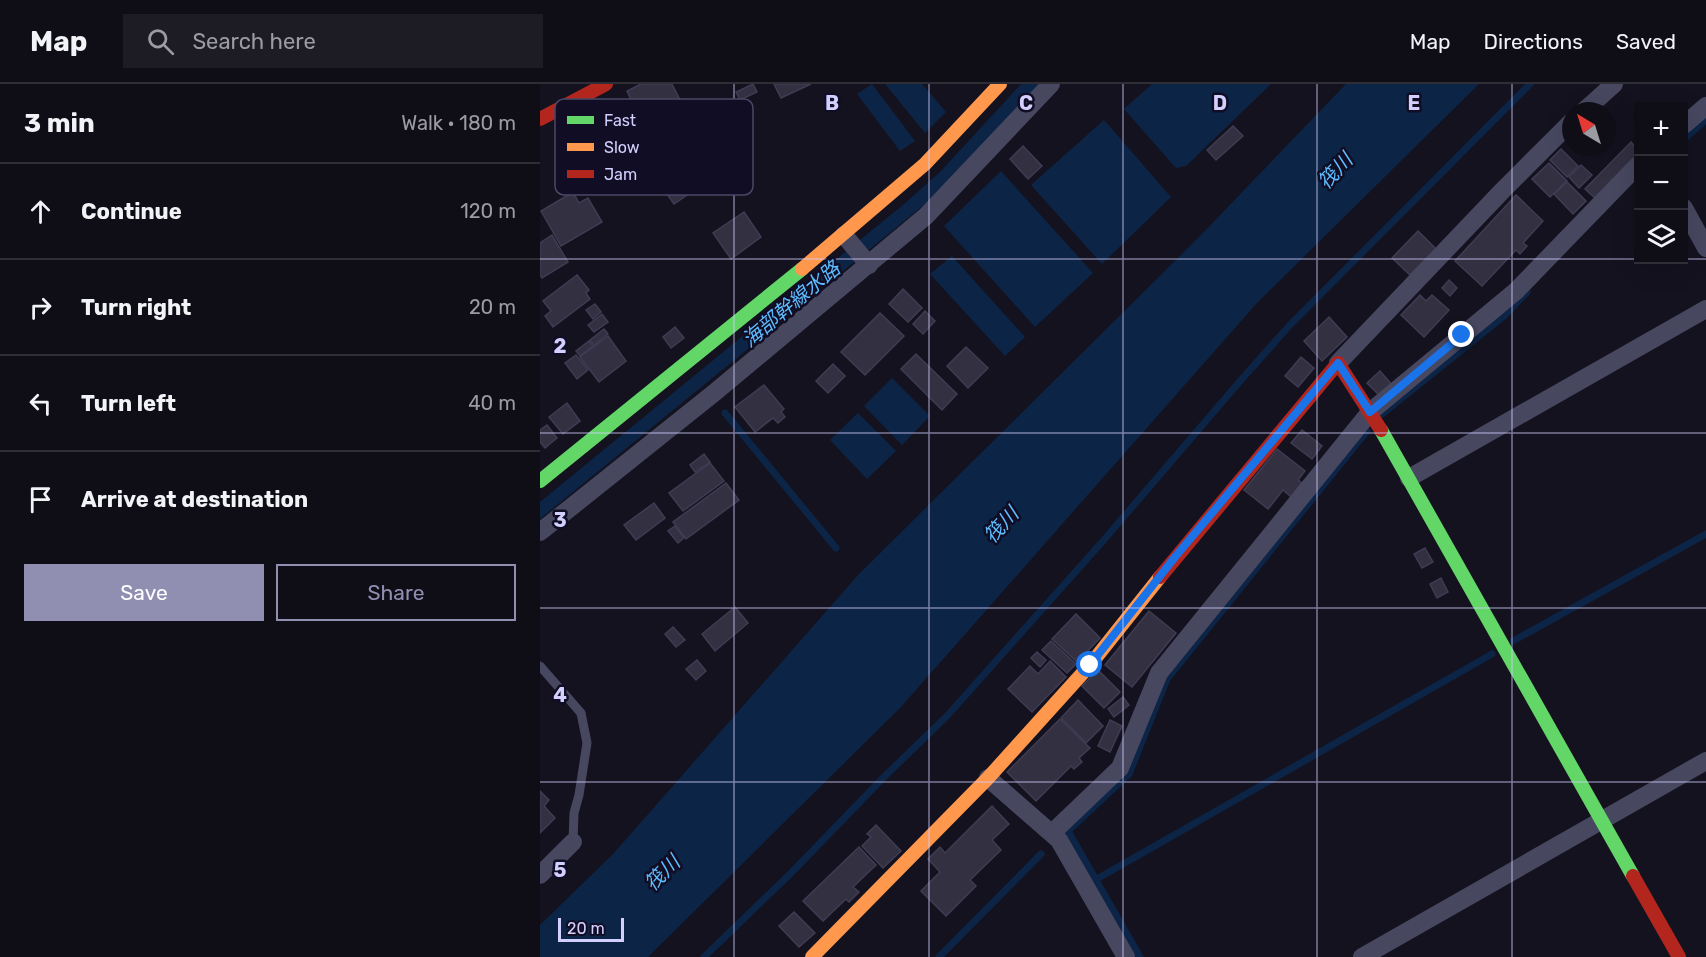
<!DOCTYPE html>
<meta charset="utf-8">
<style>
body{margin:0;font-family:Rubik,"Noto Sans JP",sans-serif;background:#1d1c24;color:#f1f3f6}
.controls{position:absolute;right:18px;top:18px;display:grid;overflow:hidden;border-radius:0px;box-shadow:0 6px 24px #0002}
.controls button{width:54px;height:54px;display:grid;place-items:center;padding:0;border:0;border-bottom:2px solid #2f2e36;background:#0f0e17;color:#f1f3f6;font:30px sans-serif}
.compass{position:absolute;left:1022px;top:18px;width:54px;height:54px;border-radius:50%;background:#0f0e17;box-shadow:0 6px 24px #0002;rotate:322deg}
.scale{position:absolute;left:18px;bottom:15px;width:66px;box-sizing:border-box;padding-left:6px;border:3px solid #d3d0ff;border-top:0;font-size:16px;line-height:21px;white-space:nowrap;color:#d3d0ff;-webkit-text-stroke:4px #100d24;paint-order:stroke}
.stop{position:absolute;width:18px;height:18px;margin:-14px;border:4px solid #1a73e8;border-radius:50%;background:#fff}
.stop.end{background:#1a73e8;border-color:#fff;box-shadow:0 2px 6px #0008}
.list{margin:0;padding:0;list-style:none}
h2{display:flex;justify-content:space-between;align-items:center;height:78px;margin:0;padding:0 24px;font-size:26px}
h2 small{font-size:20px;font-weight:400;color:#9b9ca1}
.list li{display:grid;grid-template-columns:39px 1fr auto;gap:18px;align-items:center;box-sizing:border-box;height:96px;padding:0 24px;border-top:2px solid #2f2e36}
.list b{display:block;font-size:22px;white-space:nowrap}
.list em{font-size:20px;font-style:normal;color:#9b9ca1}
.actions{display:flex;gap:12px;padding:18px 24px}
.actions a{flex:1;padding:14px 0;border:2px solid #908eb1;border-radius:0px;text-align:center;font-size:21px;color:#908eb1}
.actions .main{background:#908eb1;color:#fff}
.icon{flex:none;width:33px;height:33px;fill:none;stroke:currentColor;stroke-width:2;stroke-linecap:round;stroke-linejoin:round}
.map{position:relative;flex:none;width:1166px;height:873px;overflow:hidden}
header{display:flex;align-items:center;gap:36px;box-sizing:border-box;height:84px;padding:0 30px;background:#0f0e17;border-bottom:2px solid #2f2e36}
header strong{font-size:28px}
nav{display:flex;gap:33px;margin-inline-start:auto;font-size:21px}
.search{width:420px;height:54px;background:#1d1c24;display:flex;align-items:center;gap:15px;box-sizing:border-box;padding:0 21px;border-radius:0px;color:#9b9ca1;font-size:22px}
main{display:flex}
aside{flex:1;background:#0f0e17}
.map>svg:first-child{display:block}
</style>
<header>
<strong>Map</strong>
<div class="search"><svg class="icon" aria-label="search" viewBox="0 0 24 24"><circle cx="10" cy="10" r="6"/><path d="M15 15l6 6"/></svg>Search here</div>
<nav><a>Map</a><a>Directions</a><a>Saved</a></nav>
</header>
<main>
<aside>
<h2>3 min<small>Walk · 180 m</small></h2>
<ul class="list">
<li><svg class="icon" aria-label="ahead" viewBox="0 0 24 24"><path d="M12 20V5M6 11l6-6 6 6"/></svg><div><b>Continue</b></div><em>120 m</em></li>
<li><svg class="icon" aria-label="right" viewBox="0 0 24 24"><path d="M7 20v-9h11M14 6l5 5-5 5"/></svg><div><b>Turn right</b></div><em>20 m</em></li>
<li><svg class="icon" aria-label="left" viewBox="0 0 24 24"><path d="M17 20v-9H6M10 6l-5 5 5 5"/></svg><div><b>Turn left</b></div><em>40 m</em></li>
<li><svg class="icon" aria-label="arrive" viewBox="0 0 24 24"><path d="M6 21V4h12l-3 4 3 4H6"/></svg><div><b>Arrive at destination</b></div></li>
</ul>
<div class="actions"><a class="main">Save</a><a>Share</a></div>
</aside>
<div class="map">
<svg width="1166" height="873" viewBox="0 0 1166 873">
<rect width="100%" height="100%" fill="#14121f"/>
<g fill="#0c2446">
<polygon points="332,0 375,57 360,67 317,10"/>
<polygon points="345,0 382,0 406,28 385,49"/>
<polygon points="481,0 500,0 396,111 0,435 0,418 364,120 401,87"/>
<polygon points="612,0 731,0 646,82 636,84 584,25"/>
<polygon points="806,0 939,0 717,219 360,624 108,873 0,873 0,841 74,769 318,491 658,154"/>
<polygon points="564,36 631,113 562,180 491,101"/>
<polygon points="461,87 553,189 495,243 404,142"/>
<polygon points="412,172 485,253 465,272 390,190"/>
<polygon points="352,294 390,332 362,361 324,322"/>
<polygon points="318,329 356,367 327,395 290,356"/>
</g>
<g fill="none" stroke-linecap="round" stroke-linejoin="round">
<g stroke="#0c2446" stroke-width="7">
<polyline points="1144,55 1166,36"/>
<polyline points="185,329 296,464"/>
<polyline points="842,330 964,232 987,208"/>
<polyline points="973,557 1166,450"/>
<polyline points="555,796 952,570"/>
<polyline points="164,873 251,789 345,692 407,632 563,457 701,296 749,242 990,0"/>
<polyline points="399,873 501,770"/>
<polyline points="600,873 528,747 589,690 627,595 827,347"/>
</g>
</g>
<g fill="#323041" stroke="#3f3c53" stroke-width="1.5">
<polygon points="101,0 132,0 140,16 100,36 87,7"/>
<polygon points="213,0 217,8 200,16 196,8"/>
<polygon points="234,0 271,0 241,14"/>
<polygon points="693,42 703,52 676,76 667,66"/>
<polygon points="1091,58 1098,66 1098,71 1055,114 1045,105"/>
<polygon points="483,62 502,82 488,95 470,75"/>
<polygon points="1021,65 1038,82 1027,93 1010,76"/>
<polygon points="155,67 173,93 134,120 124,106 131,101 124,89"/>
<polygon points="1009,79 1027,97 1010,113 992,95"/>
<polygon points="1041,81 1052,91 1039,104 1029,93"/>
<polygon points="1027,98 1046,117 1033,130 1014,110"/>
<polygon points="33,108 39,119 48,114 62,138 21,162 1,127"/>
<polygon points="976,111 1003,137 983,159 987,162 980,170 976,166 942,202 915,177"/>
<polygon points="204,128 221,153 191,175 173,149"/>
<polygon points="878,147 896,165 870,191 852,174"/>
<polygon points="12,151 28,178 2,194 0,191 0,159"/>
<polygon points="37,191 49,206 46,209 50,215 13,243 5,232 11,227 3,217"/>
<polygon points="909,196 917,204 910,212 902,204"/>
<polygon points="363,205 382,224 368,238 349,220"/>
<polygon points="880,211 886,217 892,211 909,226 884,253 861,231"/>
<polygon points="55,220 61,228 53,235 46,226"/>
<polygon points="385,227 395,237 383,250 373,240"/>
<polygon points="340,229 364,252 325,291 301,268"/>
<polygon points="62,230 68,238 54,248 48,241"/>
<polygon points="789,233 807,253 782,277 764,257"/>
<polygon points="135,243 144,254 131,264 123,253"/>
<polygon points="64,245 68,250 54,261 50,256"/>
<polygon points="68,252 86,277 59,298 40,273"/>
<polygon points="49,257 53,262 40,272 36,267"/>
<polygon points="426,263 448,284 428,304 407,282"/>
<polygon points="376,270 417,310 402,326 361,285"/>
<polygon points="36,271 48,286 37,295 25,279"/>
<polygon points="761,273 774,284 758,303 745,292"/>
<polygon points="293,280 305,292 288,309 276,297"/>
<polygon points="840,287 852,301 840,312 827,299"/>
<polygon points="224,301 244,325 241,328 245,333 238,339 233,334 215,348 195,323"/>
<polygon points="27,319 40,337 23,350 9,333"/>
<polygon points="7,341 17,354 5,364 0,358 0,346"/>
<polygon points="762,346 782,362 772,375 751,359"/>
<polygon points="737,365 765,387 758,396 762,399 751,413 743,406 728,425 704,406"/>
<polygon points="164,370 170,378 155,388 150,381"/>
<polygon points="170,379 184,397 143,427 129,409"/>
<polygon points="186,399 199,416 146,455 133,438"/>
<polygon points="114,419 125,434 96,456 84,441"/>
<polygon points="135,442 144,454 138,459 128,447"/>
<polygon points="885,464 893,478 882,484 874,470"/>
<polygon points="901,494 908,508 897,514 890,500"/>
<polygon points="195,523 208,539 175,567 162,550"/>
<polygon points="609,527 636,549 592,603 565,581"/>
<polygon points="536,530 560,554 537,578 512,555"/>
<polygon points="133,543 145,556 136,563 125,550"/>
<polygon points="511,557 536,580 527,589 502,566"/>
<polygon points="497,568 506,576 500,583 491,574"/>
<polygon points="157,576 166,587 156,596 146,585"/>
<polygon points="510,577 526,593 492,628 468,605 490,582 498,590"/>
<polygon points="558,586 580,608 564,624 542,602"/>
<polygon points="583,613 589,621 574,633 568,625"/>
<polygon points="538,616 563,642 546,659 521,634"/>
<polygon points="520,635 550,664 539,674 542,678 534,685 531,682 496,717 467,688"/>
<polygon points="570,636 582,642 570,668 558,662"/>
<polygon points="0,707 9,716 4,722 15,734 0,749"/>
<polygon points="452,722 469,740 452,756 461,766 430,796 436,802 406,832 381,807 400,788 388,775 400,763 405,769"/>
<polygon points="336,741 361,767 343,784 322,762 331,753 327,750"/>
<polygon points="319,763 336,781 313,803 319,808 309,818 306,815 283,837 263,817"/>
<polygon points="254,828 275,849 259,863 239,842"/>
</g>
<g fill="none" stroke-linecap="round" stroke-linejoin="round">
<polyline stroke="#474760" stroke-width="9" points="0,582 41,629 47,659 39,711 34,729 33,758"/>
<g stroke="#474760" stroke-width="18">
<polyline points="1044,27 1074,0"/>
<polyline points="1144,41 1166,22"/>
<polyline points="1144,124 1166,164"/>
<polyline points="304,151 329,181"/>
<polyline points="798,279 963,106 1031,38"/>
<polyline points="869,394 1166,225"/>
<polyline points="0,448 174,309 386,132 511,0"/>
<polyline points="448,694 519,756 586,873"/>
<polyline points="512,749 580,684 619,589 830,328 976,207 1098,81"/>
<polyline points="0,791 33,758"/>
<polyline points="822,873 1166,677"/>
</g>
<g stroke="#63d668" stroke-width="14">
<polyline points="841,346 1093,792"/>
<polyline points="0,397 262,185"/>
</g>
<g stroke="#ff974d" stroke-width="14">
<polyline points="262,185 385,80 460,0"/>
<polyline points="272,873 448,694 550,581 620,493"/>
</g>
<g stroke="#b3261e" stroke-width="14">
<polyline points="0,35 66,0"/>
<polyline points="620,493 798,279 841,346"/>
<polyline points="1093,792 1139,873"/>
</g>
</g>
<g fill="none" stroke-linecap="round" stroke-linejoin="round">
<polyline stroke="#1a73e8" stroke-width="8" points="550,581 635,473 798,279 830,328 922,251"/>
</g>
<path fill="none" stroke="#d3d0ff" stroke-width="1.5" stroke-opacity="0.55" d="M194,0V873M389,0V873M583,0V873M777,0V873M972,0V873M0,175H1098M1144,175H1166M0,349H1166M0,524H1166M0,698H1166"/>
<g text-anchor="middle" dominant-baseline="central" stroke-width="5" stroke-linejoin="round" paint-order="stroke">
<g font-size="20" font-style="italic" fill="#5ebdff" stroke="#100d24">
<text transform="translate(795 87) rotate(-47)">筏川</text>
<text transform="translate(251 220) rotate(-40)">海部幹線水路</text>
<text transform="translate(461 441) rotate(-47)">筏川</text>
<text transform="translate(122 789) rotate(-45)">筏川</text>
</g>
</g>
<rect x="15" y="15" width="198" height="96" rx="9" fill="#100d24" stroke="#4a4866" stroke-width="1.5"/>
<rect x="27" y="32" width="27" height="8" fill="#63d668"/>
<rect x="27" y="59" width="27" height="8" fill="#ff974d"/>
<rect x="27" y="86" width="27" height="8" fill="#b3261e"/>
<g font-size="16" fill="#d3d0ff">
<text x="64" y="42">Fast</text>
<text x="64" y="69">Slow</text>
<text x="64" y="96">Jam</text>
</g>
<g font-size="20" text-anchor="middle" font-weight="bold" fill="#d3d0ff" stroke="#100d24" stroke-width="5" stroke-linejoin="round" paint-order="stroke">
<text x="292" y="26">B</text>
<text x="486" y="26">C</text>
<text x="680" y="26">D</text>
<text x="874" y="26">E</text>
<text x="20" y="269">2</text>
<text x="20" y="443">3</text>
<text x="20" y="618">4</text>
<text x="20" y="793">5</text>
</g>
</svg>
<div class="controls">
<button>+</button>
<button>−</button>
<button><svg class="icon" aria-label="layers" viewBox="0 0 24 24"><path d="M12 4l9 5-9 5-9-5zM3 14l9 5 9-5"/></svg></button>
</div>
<svg class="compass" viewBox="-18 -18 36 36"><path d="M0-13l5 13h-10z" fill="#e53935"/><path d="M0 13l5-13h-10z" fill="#9b9ca1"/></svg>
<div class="scale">20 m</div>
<div class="stop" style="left:550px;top:581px"></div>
<div class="stop end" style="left:922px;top:251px"></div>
</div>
</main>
